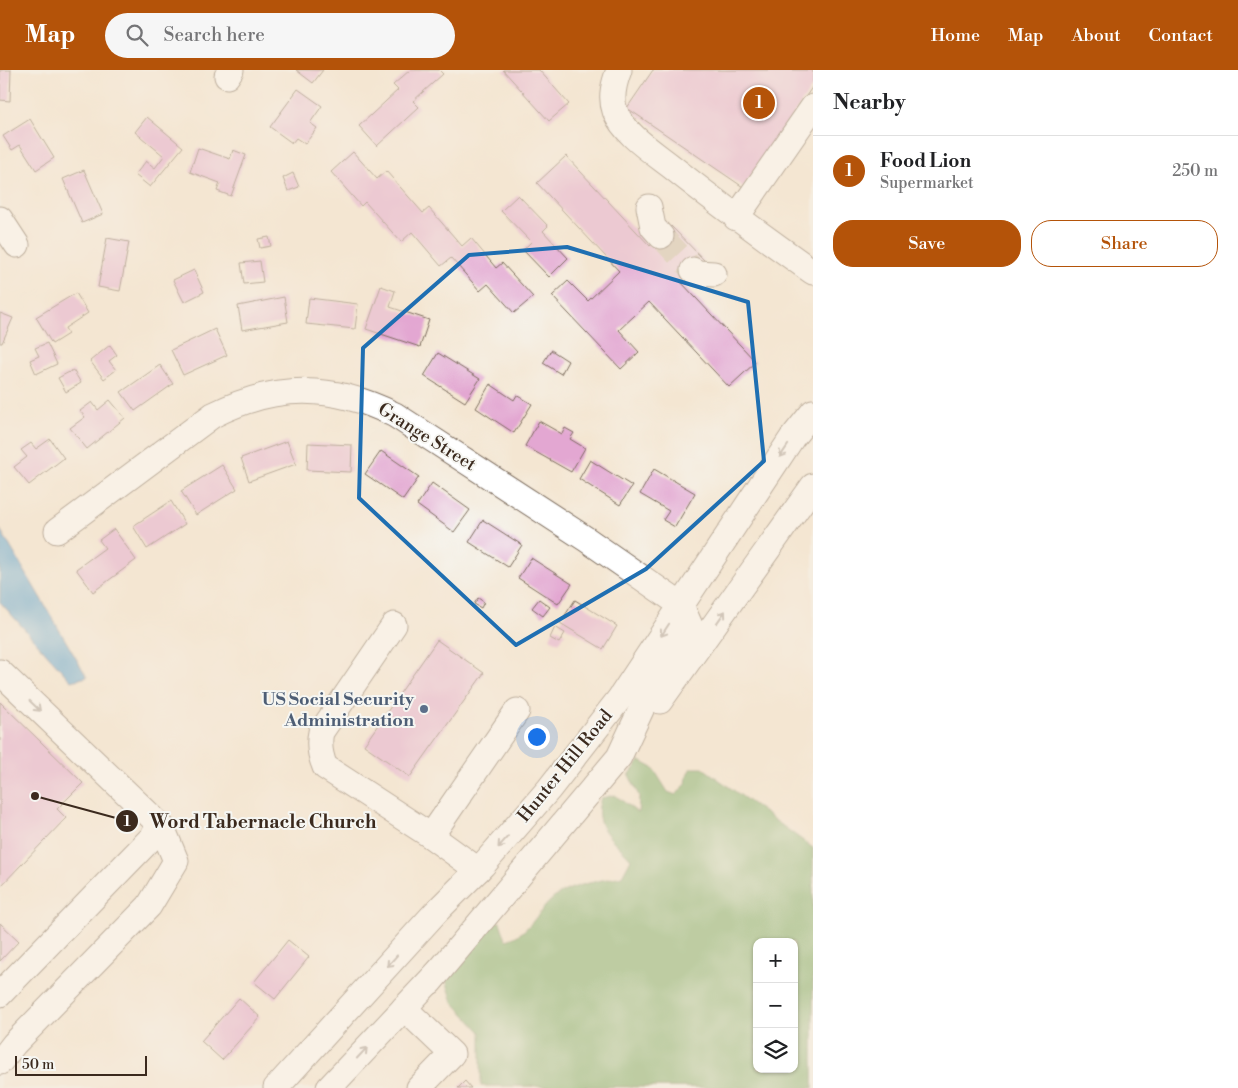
<!DOCTYPE html>
<meta charset="utf-8">
<style>
body{margin:0;font-family:"Libre Bodoni",serif;background:#f6f6f6;color:#202124}
.controls{position:absolute;right:15px;bottom:15px;display:grid;overflow:hidden;border-radius:10px;box-shadow:0 1px 4px #0004}
.controls button{width:45px;height:45px;display:grid;place-items:center;padding:0;border:0;border-bottom:1px solid #e0e0e0;background:#fff;color:#202124;font:25px sans-serif}
.scale{position:absolute;left:15px;bottom:12px;width:132px;box-sizing:border-box;padding-left:5px;border:2px solid #3b2a1e;border-top:0;font-size:14px;line-height:18px;white-space:nowrap;color:#3b2a1e;-webkit-text-stroke:4px #f6f6f2;paint-order:stroke}
.you{position:absolute;left:536px;top:666px;width:18px;height:18px;margin:-12px;border:4px solid #fff;border-radius:50%;background:#1a73e8;box-shadow:0 0 0 8px #1a73e833}
.badge{display:grid;place-items:center;width:32px;height:32px;border-radius:50%;background:#b45309;color:#fff;font-size:16px;font-weight:700}
.pin{position:absolute;translate:-50% -50%;border:2px solid #fff;box-shadow:0 1px 5px #0006}
.list{margin:0;padding:0;list-style:none}
h2{display:flex;justify-content:space-between;align-items:center;height:65px;margin:0;padding:0 20px;font-size:21px}
h2 small{font-size:16px;font-weight:400;color:#757577}
.list li{display:grid;grid-template-columns:32px 1fr auto;gap:15px;align-items:center;box-sizing:border-box;height:70px;padding:0 20px;border-top:1px solid #e0e0e0}
.list b{display:block;font-size:19px;white-space:nowrap}
.list p{margin:0;font-size:16px;white-space:nowrap;color:#757577}
.list em{font-size:16px;font-style:normal;color:#757577}
.actions{display:flex;gap:10px;padding:15px 20px}
.actions a{flex:1;padding:11px 0;border:1px solid #b45309;border-radius:20px;text-align:center;font-size:18px;color:#b45309}
.actions .main{background:#b45309;color:#fff}
.icon{flex:none;width:28px;height:28px;fill:none;stroke:currentColor;stroke-width:2;stroke-linecap:round;stroke-linejoin:round}
.map{position:relative;flex:none;width:813px;height:1018px;overflow:hidden}
header{display:flex;align-items:center;gap:30px;box-sizing:border-box;height:70px;padding:0 25px;background:#b45309;color:#fff}
header strong{font-size:24px}
nav{display:flex;gap:28px;margin-inline-start:auto;font-size:18px}
.search{width:350px;height:45px;background:#f6f6f6;display:flex;align-items:center;gap:12px;box-sizing:border-box;padding:0 18px;border-radius:28px;color:#757577;font-size:19px}
main{display:flex}
aside{flex:1;background:#fff}
.map>svg:first-child{display:block}
</style>
<header>
<strong>Map</strong>
<div class="search"><svg class="icon" aria-label="search" viewBox="0 0 24 24"><circle cx="10" cy="10" r="6"/><path d="M15 15l6 6"/></svg>Search here</div>
<nav><a>Home</a><a>Map</a><a>About</a><a>Contact</a></nav>
</header>
<main>
<div class="map">
<svg width="813" height="1018" viewBox="0 0 813 1018">
<rect width="100%" height="100%" fill="#f6f6f2"/>
<filter id="ink" filterUnits="userSpaceOnUse"><feTurbulence type="fractalNoise" baseFrequency=".02" numOctaves="2"/><feDisplacementMap in="SourceGraphic" scale="10" xChannelSelector="R" yChannelSelector="G"/><feConvolveMatrix kernelMatrix="1 2 1 2 8 2 1 2 1" color-interpolation-filters="sRGB"/></filter>
<filter id="wash" filterUnits="userSpaceOnUse"><feTurbulence type="fractalNoise" baseFrequency=".0096" numOctaves="4" result="noise"/><feDisplacementMap in="SourceGraphic" scale="20" xChannelSelector="R" yChannelSelector="G"/><feGaussianBlur stdDeviation="1.12" result="paint"/><feColorMatrix in="noise" values="0 0 0 0 0 0 0 0 0 0 0 0 0 0 0 0 0 1.4 0 .05"/><feComposite in="paint" operator="in"/></filter>
<g filter="url(#wash)">
<rect width="100%" height="100%" fill="#f4e6d2"/>
<path fill="#7bae69" stroke="#5b6c44" fill-rule="evenodd" d="M640,691L653,698L668,722L676,725L686,714L687,706L692,698H703L813,778V1018L481,1016V962L453,932L446,910L485,852H500L506,870C530,864 537,841 555,827C570,815 603,810 622,806L631,789C613,769 591,757 601,728L615,725L638,743L639,726L629,705ZM757,872H794V999H757Z"/>
<polygon fill="#59a3d1" stroke="#4a6678" points="0,459 87,607 71,611 0,532"/>
<g id="blocks">
<g fill="#e3a7d2">
<polygon points="0,0 11,0 10,31 0,30"/>
<polygon points="296,0 323,0 313,13"/>
<polygon points="410,0 439,0 443,4 413,31 419,37 377,76 359,56 398,20 393,15"/>
<polygon points="503,0 539,0 569,34 549,51"/>
<polygon points="653,0 813,0 813,16 743,117 627,38"/>
<polygon points="298,19 322,36 310,53 317,58 305,74 296,68 292,73 270,57"/>
<polygon points="147,47 183,77 150,117 135,105 146,91 155,98 164,86 135,62"/>
<polygon points="30,49 54,88 36,100 20,75 12,80 3,66"/>
<polygon points="198,78 230,89 233,80 246,85 231,126 217,121 220,113 190,102"/>
<polygon points="353,82 377,109 386,101 423,143 429,138 462,176 471,168 496,198 502,193 533,227 514,243 488,214 480,221 451,188 441,196 412,162 401,172 365,132 361,136 331,102"/>
<polygon points="566,86 650,176 671,156 704,190 681,212 756,292 729,317 649,232 619,260 639,282 621,299 552,226 568,211 588,231 619,201 537,113"/>
<polygon points="84,100 103,144 82,153 63,109"/>
<polygon points="293,103 299,117 288,121 283,108"/>
<polygon points="518,125 548,156 543,161 568,188 549,207 523,180 531,172 501,141"/>
<polygon points="269,167 271,176 260,178 258,169"/>
<polygon points="107,168 129,172 120,221 98,217"/>
<polygon points="260,191 263,212 244,214 241,193"/>
<polygon points="194,200 204,222 184,232 173,210"/>
<polygon points="381,216 395,221 390,237 429,250 420,277 366,259"/>
<polygon points="76,223 88,243 65,258 68,264 52,274 36,247"/>
<polygon points="284,227 288,252 242,260 238,236"/>
<polygon points="309,228 358,234 355,259 306,254"/>
<polygon points="0,243 13,248 2,273 0,273"/>
<polygon points="215,259 227,285 183,305 171,280"/>
<polygon points="47,273 57,294 36,304 30,290 39,286 35,278"/>
<polygon points="110,275 117,285 109,291 116,300 104,309 90,291"/>
<polygon points="551,280 568,291 561,304 543,293"/>
<polygon points="438,283 480,309 465,332 424,306"/>
<polygon points="160,295 173,314 135,341 121,322"/>
<polygon points="73,300 81,313 66,322 58,308"/>
<polygon points="490,314 514,330 517,325 532,334 514,363 476,338"/>
<polygon points="110,330 125,348 87,379 70,358 85,347 80,341 92,332 98,340"/>
<polygon points="539,351 562,364 565,358 574,363 570,369 585,378 571,402 525,376"/>
<polygon points="50,369 64,388 29,415 14,397 27,387 21,380 31,373 36,379"/>
<polygon points="287,371 296,394 249,411 241,388"/>
<polygon points="308,373 352,375 351,402 307,400"/>
<polygon points="381,381 419,407 403,430 365,404"/>
<polygon points="590,390 632,416 620,435 579,409"/>
<polygon points="222,395 237,419 196,445 181,421"/>
<polygon points="654,399 695,423 675,457 663,450 669,441 640,424"/>
<polygon points="432,413 470,440 454,462 417,435"/>
<polygon points="171,431 185,454 147,479 133,456"/>
<polygon points="483,450 522,475 508,497 469,472"/>
<polygon points="114,459 136,490 93,522 76,499 105,478 99,470"/>
<polygon points="531,488 572,514 558,534 518,508"/>
<polygon points="478,528 484,532 481,538 474,534"/>
<polygon points="539,529 550,537 543,546 532,538"/>
<polygon points="575,530 617,556 603,579 560,553"/>
<polygon points="555,557 565,563 559,573 550,568"/>
<polygon points="437,570 484,603 410,707 364,675"/>
<polygon points="0,632 83,713 57,739 66,748 0,817"/>
<polygon points="0,853 19,871 0,891"/>
<polygon points="288,870 309,887 275,929 254,912"/>
<polygon points="239,928 260,947 222,990 201,971"/>
<polygon points="465,1011 471,1018 458,1018"/>
</g>
</g>
</g>
<g filter="url(#ink)">
<use href="#blocks" fill-opacity="0" stroke="#7c6c5d" stroke-width="1"/>
<g fill="none" stroke-linecap="round" stroke-linejoin="round">
<polyline stroke="#cfc0ae" stroke-width="25" stroke-dasharray="25 12" stroke-linecap="butt" points="661,166 693,200"/>
<defs>
<g id="minor">
<path d="M619,0C614,13 610,27 615,41C624,64 653,82 672,97C718,134 765,168 813,202"/>
<polyline points="227,6 231,0"/>
<polyline points="649,137 653,157 661,166"/>
<polyline points="736,148 813,37"/>
<polyline points="0,149 17,175"/>
<polyline points="693,200 697,203 714,204"/>
<path d="M57,461L213,345C276,313 333,314 395,345L586,469L681,535L691,558L653,614L619,687L430,912"/>
<path d="M394,555L321,662C318,675 320,685 325,697L431,766L478,800"/>
<polyline points="0,602 162,757 176,791 149,836 14,974 0,992"/>
<polyline points="660,631 813,416"/>
<polyline points="431,766 517,641"/>
<polyline points="0,924 162,757"/>
<polyline points="404,938 452,984 419,1018"/>
<polyline points="276,1018 436,842 483,795 549,719 620,628 792,368 813,342"/>
<polyline points="329,1018 440,900"/>
</g>
</defs>
<use href="#minor" stroke="#7c6c5d" stroke-width="27"/>
<use href="#minor" stroke="#fff" stroke-width="25"/>
</g>
<defs><path id="oneway-shaft" d="M-6 0H5M1.5-3L5.5 0L1.5 3" fill="none" stroke-width="1.6" stroke-linecap="round" stroke-linejoin="round" transform="scale(1.25)"/></defs>
<g stroke="#a79f9a">
<use href="#oneway-shaft" transform="translate(784 381) rotate(124)"/>
<use href="#oneway-shaft" transform="translate(721 547) rotate(-55)"/>
<use href="#oneway-shaft" transform="translate(665 560) rotate(123)"/>
<use href="#oneway-shaft" transform="translate(35 636) rotate(44)"/>
<use href="#oneway-shaft" transform="translate(503 772) rotate(131)"/>
<use href="#oneway-shaft" transform="translate(392 891) rotate(132)"/>
<use href="#oneway-shaft" transform="translate(362 983) rotate(-47)"/>
</g>
</g>
<path d="M0 0H813V1018H0ZM567,177L748,232L764,391L646,499L516,575L359,428L363,278L469,185Z" fill="#f4e6d2" fill-opacity=".55" fill-rule="evenodd"/>
<path fill="none" stroke="#1f6fb2" stroke-width="4" stroke-linejoin="round" d="M567,177L748,232L764,391L646,499L516,575L359,428L363,278L469,185Z"/>
<circle fill="#5c6f8a" stroke="#f6f6f2" stroke-width="2" cx="424" cy="639" r="5"/>
<g text-anchor="middle" dominant-baseline="central" stroke-width="4" stroke-linejoin="round" paint-order="stroke">
<g font-size="18" fill="#3b2a1e" stroke="#f6f6f2">
<text transform="translate(427 367) rotate(32)">Grange Street</text>
<text transform="translate(565 696) rotate(-51)">Hunter Hill Road</text>
</g>
<g font-size="18" font-weight="bold" fill="#4e5e75" stroke="#f6f6f2" text-anchor="end">
<text x="414" y="629">US Social Security<tspan x="414" dy="21">Administration</tspan></text>
</g>
</g>
<path fill="none" stroke="#3b2a1e" stroke-width="2" d="M35 726L127 751"/>
<g fill="#3b2a1e" stroke="#f6f6f2" stroke-width="2">
<circle cx="35" cy="726" r="5"/>
<circle cx="127" cy="751" r="12"/>
</g>
<g font-size="15" text-anchor="middle" font-weight="bold" fill="#fff">
<text x="127" y="756">1</text>
</g>
<g font-size="19" text-anchor="middle" font-weight="bold" fill="#3b2a1e" stroke="#f6f6f2" stroke-width="4" stroke-linejoin="round" paint-order="stroke">
<text x="263" y="758">Word Tabernacle Church</text>
</g>
</svg>
<div class="controls">
<button>+</button>
<button>−</button>
<button><svg class="icon" aria-label="layers" viewBox="0 0 24 24"><path d="M12 4l9 5-9 5-9-5zM3 14l9 5 9-5"/></svg></button>
</div>
<div class="scale">50 m</div>
<div class="you"></div>
<div class="pin badge" style="left:759px;top:33px">1</div>
</div>
<aside>
<h2>Nearby<small></small></h2>
<ul class="list">
<li><span class="badge">1</span><div><b>Food Lion</b><p>Supermarket</p></div><em>250 m</em></li>
</ul>
<div class="actions"><a class="main">Save</a><a>Share</a></div>
</aside>
</main>
